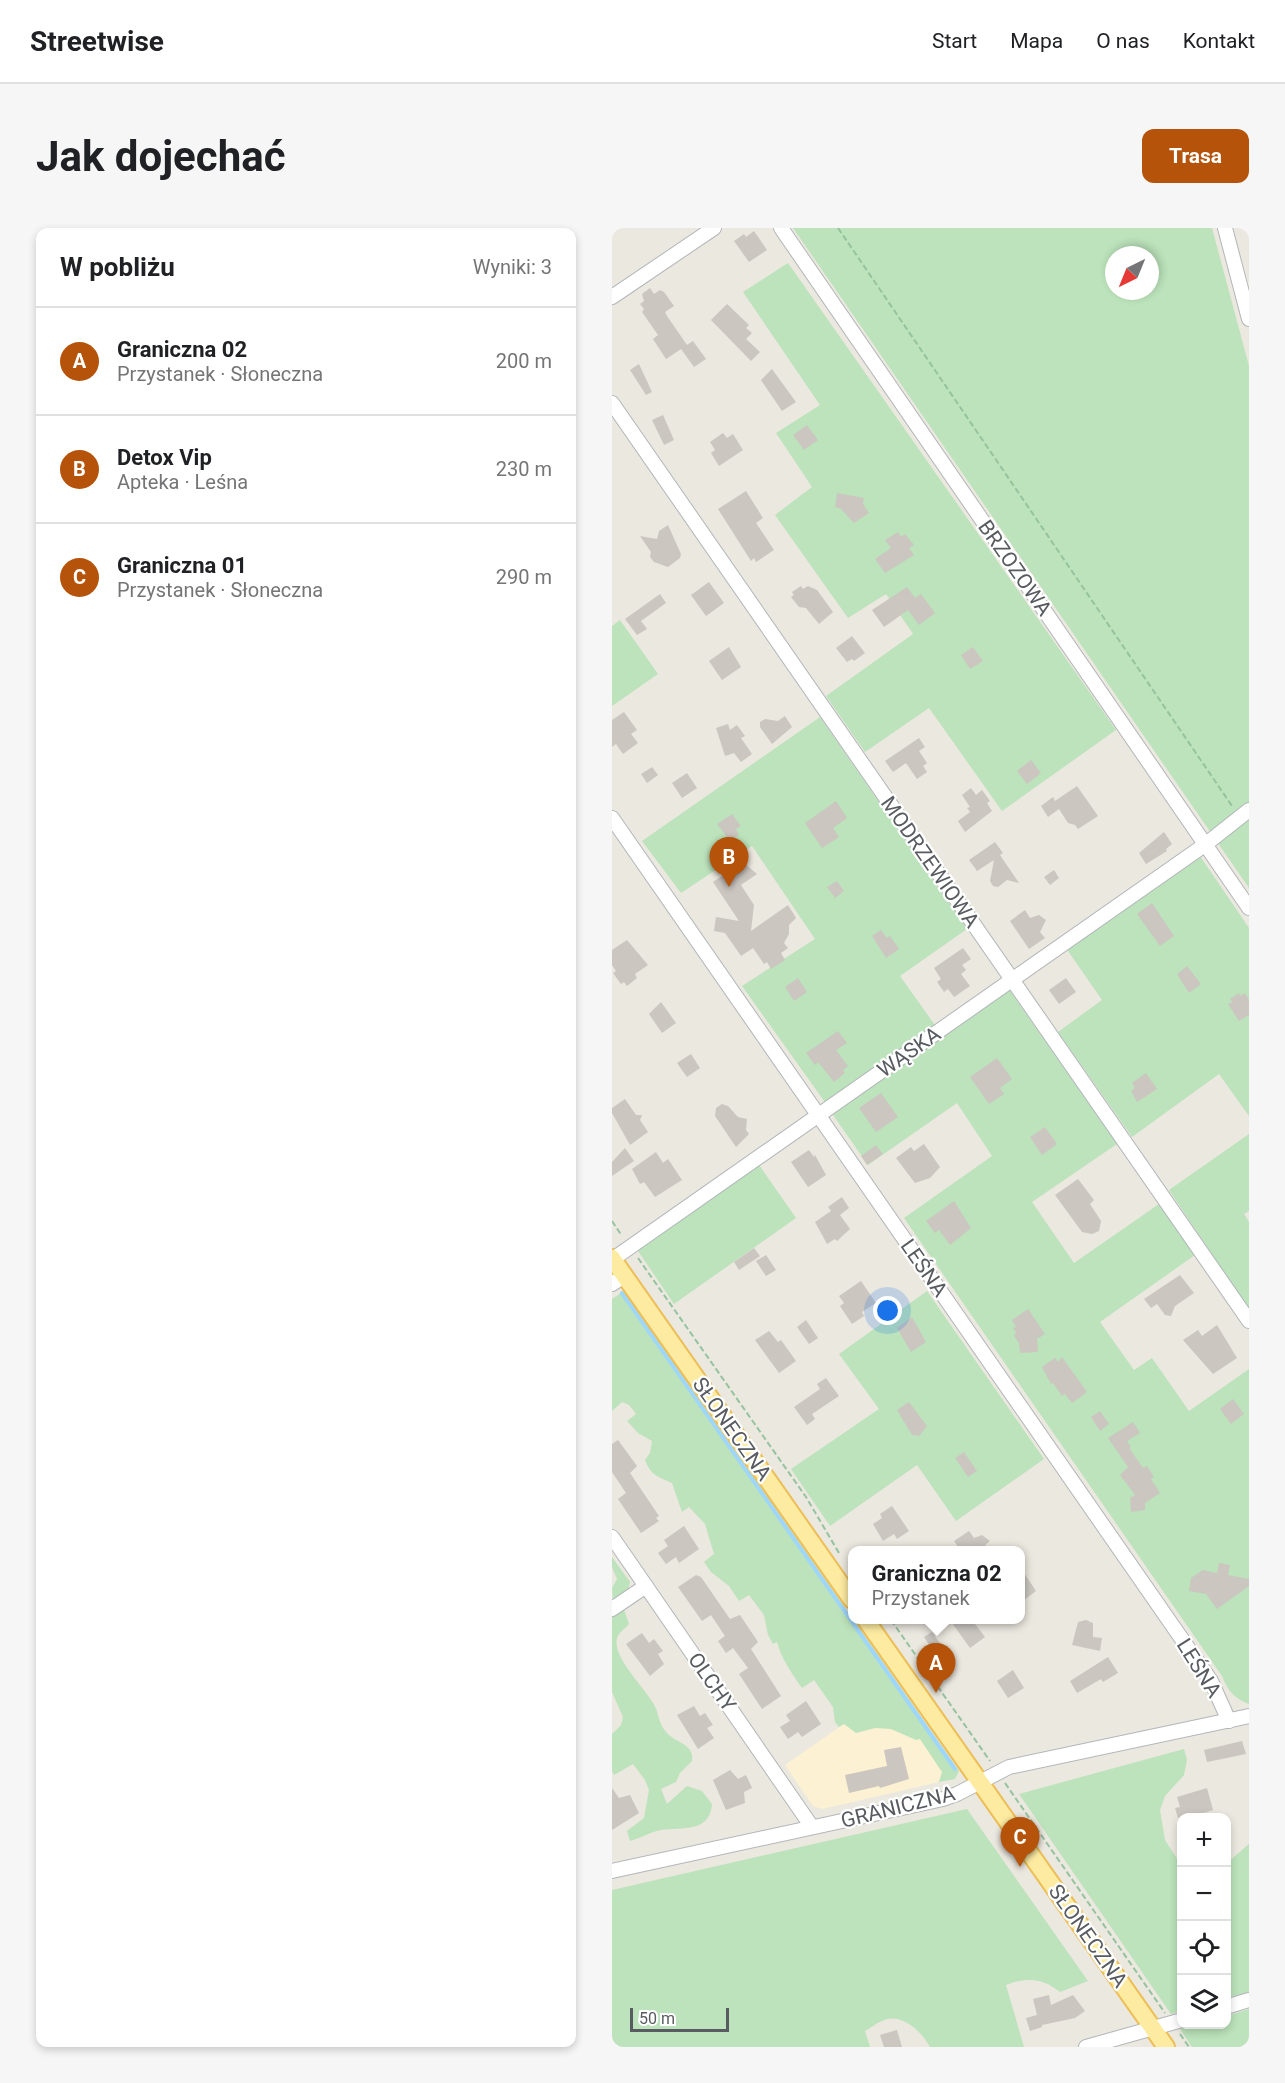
<!DOCTYPE html>
<html lang="pl">
<meta charset="utf-8">
<style>
body{margin:0;font-family:Roboto,sans-serif;background:#f6f6f6;color:#202124}
.controls{position:absolute;right:18px;bottom:18px;display:grid;overflow:hidden;border-radius:12px;box-shadow:0 3px 9px #0003}
.controls button{width:54px;height:54px;display:grid;place-items:center;padding:0;border:0;border-bottom:2px solid #e0e0e0;background:#fff;color:#202124;font:30px sans-serif}
.compass{position:absolute;left:493px;top:18px;width:54px;height:54px;border-radius:50%;background:#fff;box-shadow:0 3px 9px #0003;rotate:223deg}
.scale{position:absolute;left:18px;bottom:15px;width:99px;box-sizing:border-box;padding-left:6px;border:3px solid #585c60;border-top:0;font-size:16px;line-height:21px;white-space:nowrap;color:#585c60;-webkit-text-stroke:4px #fff;paint-order:stroke}
.you{position:absolute;left:276px;top:1083px;width:21px;height:21px;margin:-15px;border:4px solid #fff;border-radius:50%;background:#1a73e8;box-shadow:0 0 0 9px #1a73e833}
.badge{display:grid;place-items:center;width:39px;height:39px;border-radius:50%;background:#b45309;color:#fff;font-size:20px;font-weight:700}
.pin{position:absolute;translate:-50% -50px;filter:drop-shadow(0 2px 3px #0008)}
.pin::after{content:'';position:absolute;top:32px;width:21px;height:18px;background:inherit;clip-path:polygon(0 0,100% 0,50% 100%)}
.popup{position:absolute;left:236px;top:1318px;width:177px;height:78px;box-sizing:border-box;display:grid;place-content:center;border-radius:12px;background:#fff;filter:drop-shadow(0 2px 4px #0005);font-size:20px;white-space:nowrap;color:#757577}
.popup b{font-size:22px;color:#202124}
.popup::after{content:'';position:absolute;left:50%;top:100%;margin-left:-12px;border:12px solid transparent;border-top-color:#fff}
.list{margin:0;padding:0;list-style:none}
h2{display:flex;justify-content:space-between;align-items:center;height:78px;margin:0;padding:0 24px;font-size:26px}
h2 small{font-size:20px;font-weight:400;color:#757577}
.list li{display:grid;grid-template-columns:39px 1fr auto;gap:18px;align-items:center;box-sizing:border-box;height:108px;padding:0 24px;border-top:2px solid #e0e0e0}
.list b{display:block;font-size:22px;white-space:nowrap}
.list p{margin:0;font-size:20px;white-space:nowrap;color:#757577}
.list em{font-size:20px;font-style:normal;color:#757577}
.icon{flex:none;width:33px;height:33px;fill:none;stroke:currentColor;stroke-width:2;stroke-linecap:round;stroke-linejoin:round}
.map{position:relative;flex:none;width:637px;height:1819px;overflow:hidden;border-radius:12px}
header{display:flex;align-items:center;gap:36px;box-sizing:border-box;height:84px;padding:0 30px;background:#fff;border-bottom:2px solid #e0e0e0}
header strong{font-size:28px}
nav{display:flex;gap:33px;margin-inline-start:auto;font-size:21px}
.intro{display:flex;align-items:center;justify-content:space-between;box-sizing:border-box;height:144px;padding:0 36px}
h1{margin:0;font-size:42px}
.button{padding:15px 27px;border-radius:12px;background:#b45309;color:#fff;font-size:21px;font-weight:700}
main{display:flex;gap:36px;padding:0 36px}
aside{flex:1;background:#fff;border-radius:12px;box-shadow:0 3px 9px #0003}
.map>svg:first-child{display:block}
</style>
<header>
<strong>Streetwise</strong>
<nav><a>Start</a><a>Mapa</a><a>O nas</a><a>Kontakt</a></nav>
</header>
<div class="intro"><h1>Jak dojechać</h1><a class="button">Trasa</a></div>
<main>
<aside>
<h2>W pobliżu<small>Wyniki: 3</small></h2>
<ul class="list">
<li><span class="badge">A</span><div><b>Graniczna 02</b><p>Przystanek · Słoneczna</p></div><em>200 m</em></li>
<li><span class="badge">B</span><div><b>Detox Vip</b><p>Apteka · Leśna</p></div><em>230 m</em></li>
<li><span class="badge">C</span><div><b>Graniczna 01</b><p>Przystanek · Słoneczna</p></div><em>290 m</em></li>
</ul>
</aside>
<div class="map">
<svg width="637" height="1819" viewBox="0 0 637 1819">
<rect width="100%" height="100%" fill="#ebe8df"/>
<polygon fill="#fcf1d3" points="276,1465 331,1544 327,1554 210,1581 201,1578 173,1537"/>
<g fill="#bce3bb" fill-rule="evenodd">
<path d="M181,0H600L637,138V660ZM502,27H538V63H502Z"/>
<polygon points="176,35 504,502 390,583 317,480 253,524 214,468 301,406 274,366 236,390 163,287 200,259 164,205 208,177 131,64"/>
<polygon points="8,392 46,446 0,478 0,398"/>
<polygon points="208,489 355,701 288,748 325,800 215,877 130,758 203,711 140,618 69,665 30,613"/>
<polygon points="588,628 637,700 637,888 607,846 520,909 446,804 490,772 454,720"/>
<path d="M396,760L505,916L420,974L462,1035L547,976L583,1027L488,1094L522,1142L540,1130L577,1183L637,1141V1476C623,1471 615,1462 610,1448L292,990L380,928L345,875L256,937L219,884Z"/>
<polygon points="637,906 637,983 632,986 637,994 637,1082 557,962"/>
<polygon points="145,934 184,990 62,1076 24,1020"/>
<path d="M12,1063L347,1543L343,1551L327,1554L330,1544L308,1511L304,1512L279,1501L263,1500L244,1505L232,1496L227,1499L223,1494L221,1479L202,1452L190,1460C180,1446 169,1430 165,1414L161,1416L156,1407L152,1387L137,1367L127,1373L117,1358L99,1344L92,1334L102,1326L93,1296L77,1279L70,1284L60,1255C47,1249 39,1248 33,1232L38,1225L40,1213L26,1205L15,1193L24,1186L17,1177L10,1174L0,1183V1071Z"/>
<polygon points="315,1063 432,1231 344,1293 305,1237 218,1298 179,1241 267,1181 227,1126"/>
<polygon points="0,1329 18,1354 16,1362 1,1373 0,1360 5,1351 0,1339"/>
<path d="M11,1379L17,1396C13,1401 7,1404 5,1410C0,1429 32,1459 41,1475C47,1484 46,1495 54,1504C63,1515 83,1516 80,1533L68,1545L64,1554L49,1561L55,1576L75,1558L90,1563L100,1576C98,1605 70,1599 49,1602C38,1604 29,1610 18,1613L15,1603L32,1590L37,1562L33,1552L21,1536L2,1547L0,1543V1506L9,1497L11,1489L0,1464V1387Z"/>
<polygon points="572,1521 575,1532 572,1547 553,1568 548,1582 553,1612 569,1637 569,1783 559,1786 407,1566"/>
<path d="M355,1581L476,1753L448,1764C431,1750 415,1749 394,1757L412,1819H318C310,1804 289,1783 270,1793C264,1795 259,1800 253,1803L258,1819H0V1662Z"/>
<polygon points="637,1616 637,1764 615,1770 615,1635"/>
<polygon points="637,1781 637,1819 580,1819 568,1801 584,1797 614,1796 615,1788"/>
</g>
<g fill="none" stroke-linecap="round" stroke-linejoin="round">
<polyline stroke="#9ed6fc" stroke-width="4" points="10,1065 343,1541"/>
</g>
<g fill="#cbc6c0">
<polygon points="142,3 155,22 137,34 122,13 132,6 134,9"/>
<polygon points="38,60 42,66 48,62 52,64 62,78 53,84 55,88 75,117 81,113 94,131 82,139 69,121 54,131 41,111 46,107 30,84 32,81 28,76 32,73 30,66"/>
<polygon points="115,76 137,97 134,100 140,105 134,111 148,124 139,133 99,92"/>
<polygon points="27,136 40,164 34,167 18,142"/>
<polygon points="160,141 184,174 170,183 149,152"/>
<polygon points="51,187 62,212 52,217 40,192"/>
<polygon points="195,197 206,212 192,222 181,207"/>
<polygon points="111,205 115,210 121,206 131,222 107,238 99,225 103,222 98,214"/>
<polygon points="134,263 151,290 144,295 162,322 144,334 142,330 139,333 106,281"/>
<polygon points="225,265 252,270 251,276 257,285 242,295 229,281 223,279"/>
<polygon points="56,297 69,326 68,330 56,339 42,334 38,329 39,324 28,308 45,311 47,303"/>
<polygon points="286,304 289,309 293,306 302,317 297,320 302,327 273,345 263,331 279,320 273,312"/>
<polygon points="97,354 112,375 94,388 79,367"/>
<polygon points="189,358 191,361 196,358 205,362 221,384 207,396 194,380 187,379 179,369 182,367 180,364"/>
<polygon points="295,359 303,370 309,366 323,385 307,397 296,382 272,399 260,382"/>
<polygon points="48,366 54,375 29,393 35,401 25,407 13,391"/>
<polygon points="240,408 253,425 242,433 240,431 235,434 224,420"/>
<polygon points="117,419 129,439 110,452 97,433"/>
<polygon points="361,419 371,433 358,441 349,427"/>
<polygon points="12,484 25,502 19,506 26,515 11,526 4,516 0,519 0,492"/>
<polygon points="173,488 180,499 160,516 148,499 148,494 153,491 166,493"/>
<polygon points="116,496 118,502 125,497 133,508 129,510 140,526 129,534 122,525 113,528 104,500"/>
<polygon points="307,510 313,519 307,523 315,535 311,538 315,544 305,551 294,535 281,544 273,533"/>
<polygon points="419,532 429,545 415,556 405,543"/>
<polygon points="40,539 46,547 35,555 29,546"/>
<polygon points="75,545 85,560 70,570 60,555"/>
<polygon points="465,558 486,588 466,601 463,597 456,595 447,581 436,589 429,578 441,569 443,573"/>
<polygon points="359,560 364,567 370,562 378,573 375,575 380,583 353,604 346,593 358,584 355,580 358,579 350,567"/>
<polygon points="224,573 235,590 221,600 227,609 210,620 193,595"/>
<polygon points="120,586 129,598 124,601 127,607 118,613 105,596"/>
<polygon points="552,604 560,616 554,621 555,623 534,636 527,625"/>
<polygon points="383,614 391,625 388,627 407,655 395,652 386,659 381,658 378,653 382,632 365,643 357,632"/>
<polygon points="131,634 145,646 129,657 142,677 139,703 176,677 184,690 177,697 177,706 172,715 176,720 169,725 173,732 159,741 155,734 152,736 141,720 129,728 113,705 102,703 104,689 127,693 101,654"/>
<polygon points="442,642 447,650 438,657 432,649"/>
<polygon points="225,653 232,663 223,670 215,659"/>
<polygon points="540,675 562,708 548,718 525,686"/>
<polygon points="413,682 418,690 427,687 434,692 428,704 433,710 417,721 398,693"/>
<polygon points="269,702 275,710 278,708 287,721 274,730 260,708"/>
<polygon points="15,712 36,737 23,746 25,750 15,758 12,754 9,756 1,745 4,743 0,737 0,722"/>
<polygon points="351,720 359,731 350,737 354,742 349,746 358,758 342,769 336,761 332,764 325,754 329,751 322,740"/>
<polygon points="575,738 589,756 577,765 565,746"/>
<polygon points="186,750 195,764 182,773 173,759"/>
<polygon points="454,750 464,764 447,776 437,762"/>
<polygon points="627,765 628,768 633,765 637,772 637,787 627,793 616,776 620,774 618,771"/>
<polygon points="49,774 64,795 50,805 37,786"/>
<polygon points="226,803 235,815 224,822 236,838 231,842 233,845 222,854 206,834 203,837 194,825"/>
<polygon points="79,826 88,840 75,849 65,835"/>
<polygon points="385,830 400,851 388,860 392,866 377,876 358,849"/>
<polygon points="534,845 545,861 525,874 519,863 523,860 520,855"/>
<polygon points="269,865 286,889 264,904 247,880"/>
<polygon points="13,871 24,887 30,887 28,892 36,904 18,917 0,885 0,880"/>
<polygon points="110,876 116,878 126,889 135,891 134,902 137,906 124,919 103,888 104,880"/>
<polygon points="433,899 445,916 430,927 418,909"/>
<polygon points="312,916 328,939 318,950 303,955 284,930 299,919 302,923"/>
<polygon points="264,917 271,926 255,937 249,928"/>
<polygon points="13,920 22,933 0,948 0,934"/>
<polygon points="197,922 202,929 203,927 214,947 196,959 179,934"/>
<polygon points="44,924 51,935 56,931 70,952 43,969 32,954 28,956 20,941"/>
<polygon points="466,951 482,972 478,976 489,993 487,1003 480,1006 470,1004 443,967"/>
<polygon points="230,969 237,980 228,987 238,1001 225,1013 223,1011 215,1016 203,994 219,983 216,979"/>
<polygon points="342,973 359,1000 338,1017 327,1002 323,1005 314,993"/>
<polygon points="142,1020 148,1028 127,1042 122,1034"/>
<polygon points="154,1027 164,1042 154,1048 144,1033"/>
<polygon points="568,1047 582,1065 563,1078 559,1088 553,1087 545,1076 539,1080 532,1071"/>
<polygon points="249,1053 264,1075 250,1084 252,1088 240,1096 228,1078 232,1075 227,1068"/>
<polygon points="416,1081 433,1106 425,1111 426,1124 408,1125 407,1115 402,1108 404,1104 401,1100 404,1099 400,1092"/>
<polygon points="300,1089 314,1114 299,1124 285,1100"/>
<polygon points="194,1092 206,1110 197,1116 185,1099"/>
<polygon points="605,1097 625,1130 601,1146 571,1112 586,1102 590,1108"/>
<polygon points="157,1103 166,1114 169,1112 184,1133 167,1145 143,1112"/>
<polygon points="450,1129 475,1164 460,1175 453,1166 450,1168 441,1155 439,1156 430,1139 443,1130 446,1134"/>
<polygon points="214,1150 227,1168 200,1186 203,1191 195,1197 182,1179 208,1161 205,1156"/>
<polygon points="621,1171 632,1186 619,1196 608,1181"/>
<polygon points="297,1174 315,1198 307,1208 300,1207 285,1182"/>
<polygon points="488,1183 497,1196 488,1203 479,1189"/>
<polygon points="521,1194 528,1205 515,1213 519,1219 517,1220 531,1240 535,1238 542,1249 539,1251 548,1265 533,1275 533,1282 519,1284 518,1270 523,1267 508,1247 516,1239 496,1210"/>
<polygon points="6,1212 25,1238 18,1245 47,1288 44,1290 47,1293 29,1305 6,1271 14,1265 0,1244 0,1216"/>
<polygon points="352,1224 365,1243 356,1249 343,1230"/>
<polygon points="280,1278 297,1303 285,1311 282,1306 271,1313 261,1296 270,1290 268,1286"/>
<polygon points="72,1298 87,1321 67,1335 64,1329 54,1336 46,1325 56,1318 52,1312"/>
<polygon points="357,1303 362,1310 370,1307 378,1313 373,1317 377,1323 349,1323 342,1313"/>
<polygon points="607,1335 618,1337 616,1347 637,1351 637,1358 605,1381 594,1366 577,1363 579,1350 591,1342 605,1345"/>
<polygon points="408,1339 424,1363 408,1375"/>
<polygon points="84,1347 89,1349 118,1391 128,1387 146,1414 139,1421 169,1468 150,1481 127,1446 136,1440 121,1420 114,1425 106,1413 113,1408 99,1387 90,1393 66,1359"/>
<polygon points="338,1392 360,1392 373,1409 358,1420"/>
<polygon points="474,1392 481,1395 481,1409 490,1410 488,1423 460,1417 466,1394"/>
<polygon points="320,1404 332,1421 324,1427 312,1409"/>
<polygon points="30,1405 37,1415 42,1411 51,1423 46,1426 52,1436 38,1448 14,1416"/>
<polygon points="496,1429 506,1445 491,1454 489,1451 465,1465 458,1453"/>
<polygon points="401,1442 412,1460 396,1470 385,1453"/>
<polygon points="194,1473 209,1496 190,1509 186,1504 176,1511 168,1499 178,1493 174,1487"/>
<polygon points="82,1478 88,1488 93,1485 101,1497 95,1500 102,1510 86,1521 65,1487"/>
<polygon points="630,1513 634,1526 595,1534 592,1522"/>
<polygon points="289,1519 297,1551 268,1560 267,1558 237,1565 233,1547 275,1538 272,1522"/>
<polygon points="118,1542 126,1551 134,1547 140,1560 132,1564 133,1575 114,1582 101,1552"/>
<polygon points="0,1560 7,1570 18,1567 27,1585 0,1602"/>
<polygon points="595,1560 601,1582 592,1585 593,1590 566,1590 563,1580 568,1579 565,1569"/>
<polygon points="437,1767 439,1777 461,1767 473,1783 463,1790 430,1797 430,1799 418,1803 414,1790 425,1787 421,1771"/>
<polygon points="285,1802 290,1819 272,1819 268,1807"/>
</g>
<g fill="none" stroke-linecap="round" stroke-linejoin="round">
<defs>
<g id="minor">
<polyline points="169,0 637,680"/>
<polyline points="613,0 637,91"/>
<polyline points="0,69 102,0"/>
<polyline points="0,175 637,1093"/>
<polyline points="0,590 599,1453 617,1493"/>
<polyline points="1,1031 594,616 637,582"/>
<polyline points="0,1056 12,1048"/>
<polyline points="0,1309 200,1599"/>
<polyline points="0,1381 34,1358"/>
<polyline points="0,1643 331,1571 345,1566 397,1539 637,1488"/>
<polyline points="614,1779 637,1772"/>
<polyline points="474,1819 570,1792"/>
</g>
<g id="major">
<polyline points="0,1030 240,1372"/>
<polyline points="254,1392 554,1819"/>
</g>
</defs>
<use href="#minor" stroke="#b2b6ba" stroke-width="16"/>
<use href="#major" stroke="#edbe56" stroke-width="20"/>
<g stroke="#95c3a0" stroke-width="2" stroke-dasharray="6 3" stroke-linecap="butt">
<polyline points="226,0 620,578"/>
<polyline points="0,993 10,1008"/>
<polyline points="26,1030 194,1269 227,1325"/>
<polyline points="279,1392 378,1533"/>
<polyline points="393,1555 553,1785"/>
<polyline points="568,1806 577,1819"/>
</g>
<use href="#minor" stroke="#fff" stroke-width="14"/>
<use href="#major" stroke="#fdeba2" stroke-width="16"/>
</g>
<g text-anchor="middle" dominant-baseline="central" stroke-width="4.5" stroke-linejoin="round" paint-order="stroke">
<g font-size="21" fill="#585c60" stroke="#fff">
<text transform="translate(403 340) rotate(55)">BRZOZOWA</text>
<text transform="translate(318 634) rotate(55)">MODRZEWIOWA</text>
<text transform="translate(297 824) rotate(-35)">WĄSKA</text>
<text transform="translate(312 1040) rotate(55)">LEŚNA</text>
<text transform="translate(120 1201) rotate(55)">SŁONECZNA</text>
<text transform="translate(587 1440) rotate(58)">LEŚNA</text>
<text transform="translate(100 1454) rotate(55)">OLCHY</text>
<text transform="translate(286 1579) rotate(-14)">GRANICZNA</text>
<text transform="translate(476 1708) rotate(55)">SŁONECZNA</text>
</g>
</g>
</svg>
<div class="controls">
<button>+</button>
<button>−</button>
<button><svg class="icon" aria-label="locate" viewBox="0 0 24 24"><circle cx="12" cy="12" r="6"/><path d="M12 2v4M12 18v4M2 12h4M18 12h4"/></svg></button>
<button><svg class="icon" aria-label="layers" viewBox="0 0 24 24"><path d="M12 4l9 5-9 5-9-5zM3 14l9 5 9-5"/></svg></button>
</div>
<svg class="compass" viewBox="-18 -18 36 36"><path d="M0-13l5 13h-10z" fill="#e53935"/><path d="M0 13l5-13h-10z" fill="#757577"/></svg>
<div class="scale">50 m</div>
<div class="you"></div>
<div class="pin badge" style="left:324px;top:1465px">A</div>
<div class="popup"><b>Graniczna 02</b>Przystanek</div>
<div class="pin badge" style="left:117px;top:659px">B</div>
<div class="pin badge" style="left:408px;top:1639px">C</div>
</div>
</main>
